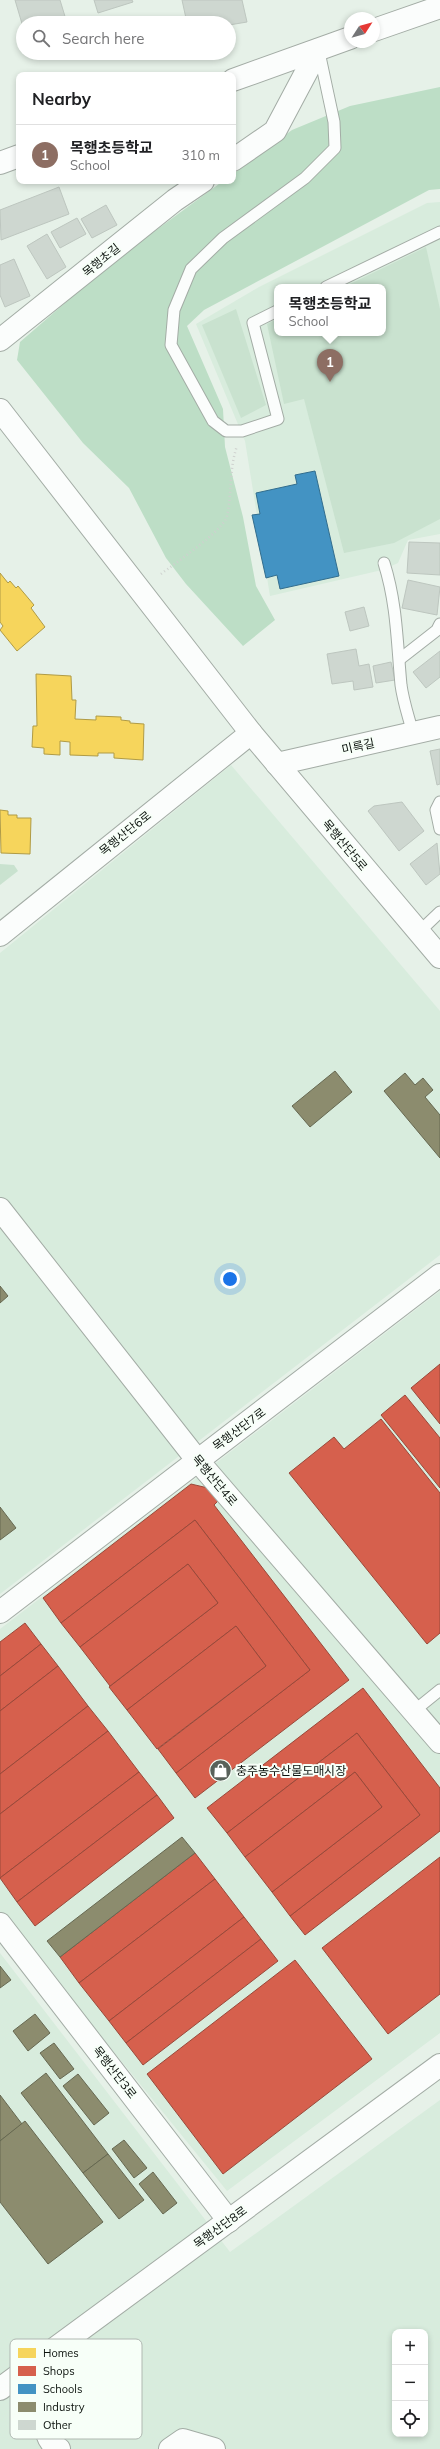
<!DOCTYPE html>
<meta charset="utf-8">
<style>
body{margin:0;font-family:Mulish,"Noto Sans KR",sans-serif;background:#f2f2f2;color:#202124}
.controls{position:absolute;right:12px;bottom:12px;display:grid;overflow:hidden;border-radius:8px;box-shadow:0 2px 6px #0003}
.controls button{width:36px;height:36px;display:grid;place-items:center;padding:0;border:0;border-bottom:1px solid #e0e0e0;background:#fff;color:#202124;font:20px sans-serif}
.compass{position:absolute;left:344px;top:12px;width:36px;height:36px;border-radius:50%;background:#fff;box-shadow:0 2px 6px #0003;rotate:54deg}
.you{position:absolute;left:230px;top:1279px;width:14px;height:14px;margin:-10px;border:3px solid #fff;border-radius:50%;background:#1a73e8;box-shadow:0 0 0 6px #1a73e833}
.badge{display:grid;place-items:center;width:26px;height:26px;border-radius:50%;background:#2563eb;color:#fff;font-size:13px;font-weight:700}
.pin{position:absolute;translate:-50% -33px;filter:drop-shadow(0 1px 2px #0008)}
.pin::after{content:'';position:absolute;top:21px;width:14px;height:12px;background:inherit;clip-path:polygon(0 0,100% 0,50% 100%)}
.popup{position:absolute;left:274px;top:284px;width:112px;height:52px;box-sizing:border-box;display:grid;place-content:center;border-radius:8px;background:#fff;filter:drop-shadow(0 1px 3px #0005);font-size:13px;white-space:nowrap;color:#757577}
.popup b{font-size:15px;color:#202124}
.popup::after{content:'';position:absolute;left:50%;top:100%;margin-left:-8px;border:8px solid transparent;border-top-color:#fff}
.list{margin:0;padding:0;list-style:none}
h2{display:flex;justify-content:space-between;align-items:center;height:52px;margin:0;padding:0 16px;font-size:17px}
h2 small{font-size:13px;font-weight:400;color:#757577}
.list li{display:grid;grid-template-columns:26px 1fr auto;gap:12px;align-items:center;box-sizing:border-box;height:60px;padding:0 16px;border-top:1px solid #e0e0e0}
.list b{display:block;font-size:15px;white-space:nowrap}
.list p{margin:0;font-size:13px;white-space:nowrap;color:#757577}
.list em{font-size:13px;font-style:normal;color:#757577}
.icon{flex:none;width:22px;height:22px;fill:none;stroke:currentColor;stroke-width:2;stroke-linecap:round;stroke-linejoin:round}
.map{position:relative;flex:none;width:440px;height:2449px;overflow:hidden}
.search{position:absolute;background:#fff;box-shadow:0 2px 6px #0003;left:16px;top:16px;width:220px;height:44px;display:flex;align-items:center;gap:10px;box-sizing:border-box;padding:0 14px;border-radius:22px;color:#757577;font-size:15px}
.panel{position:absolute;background:#fff;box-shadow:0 2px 6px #0003;left:16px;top:72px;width:220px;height:112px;border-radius:8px}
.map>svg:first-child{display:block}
</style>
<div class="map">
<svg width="440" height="2449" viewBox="0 0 440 2449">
<rect width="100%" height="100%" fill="#e6f1e8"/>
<g fill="#d8ecdd" fill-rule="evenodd">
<path d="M440,202V534L408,540L398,563L382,570L270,596L245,441L196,324L259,287L427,203ZM277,287H383V333H277Z"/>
<polygon points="231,765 440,1011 440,1255 0,1594 0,953"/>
<polygon points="440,1291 440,2033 227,2191 0,1912 0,1629"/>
<path d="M0,1953L230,2252L440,2100V2449H0ZM395,2332H425V2434H395Z"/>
</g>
<g fill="#c9e2cf">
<polygon points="426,247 440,309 440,519 394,543 344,553 304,399 284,404 267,324 277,319 277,333 383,333 383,287 344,287"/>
<polygon points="236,309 266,405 241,418 202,325"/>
<polygon points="0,864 14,865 18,871 0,885"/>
</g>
<polygon fill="#bddec6" points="440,87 440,189 429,190 204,310 187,326 223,409 225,447 243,517 256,586 275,620 243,646 186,584 166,558 129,488 83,443 17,360 20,342 110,264 223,181 233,181 233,174 292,130 350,106"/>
<g fill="#f6d55c" stroke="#b09b45">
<polygon points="0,573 8,583 10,581 16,588 18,586 34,605 31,608 45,627 17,651 0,630 3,626 0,622"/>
<polygon points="36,674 71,676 72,700 76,700 75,719 96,720 96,716 121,717 121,720 130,721 130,723 144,724 143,760 114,758 114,753 98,753 98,756 70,755 70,742 60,741 60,755 44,754 44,748 32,747 33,726 37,726"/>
<polygon points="0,810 8,811 8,815 17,815 17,818 31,818 30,854 1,853"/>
</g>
<g fill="#d6604d" stroke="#99493a">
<polygon points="440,1364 440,1424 411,1388"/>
<polygon points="405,1395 440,1438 440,1488 381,1415"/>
<polygon points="381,1419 440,1493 440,1633 427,1644 289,1473 334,1437 344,1449"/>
<polygon points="191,1484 208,1488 218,1501 214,1505 349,1680 195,1798 176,1773 310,1670 195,1520 61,1623 43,1598"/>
<polygon points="195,1520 310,1670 176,1773 158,1749 266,1666 236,1626 127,1710 109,1687 218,1603 188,1564 80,1647 61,1623"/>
<polygon points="188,1564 218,1603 110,1686 80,1647"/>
<polygon points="25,1623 41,1644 0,1676 0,1642"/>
<polygon points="236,1626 266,1666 157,1749 127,1710"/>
<polygon points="41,1644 58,1666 0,1711 0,1676"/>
<polygon points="58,1666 88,1706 0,1774 0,1711"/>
<polygon points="363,1688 440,1788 440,1831 305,1935 290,1916 420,1815 357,1733 227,1833 207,1808"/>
<polygon points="88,1706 108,1731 0,1814 0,1774"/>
<polygon points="108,1731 139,1772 0,1878 0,1814"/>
<polygon points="357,1733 420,1815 290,1916 272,1892 382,1807 355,1772 245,1857 227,1833"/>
<polygon points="139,1772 157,1795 17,1902 0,1878"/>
<polygon points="355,1772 382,1807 272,1892 245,1857"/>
<polygon points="157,1795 174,1818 35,1926 17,1902"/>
<polygon points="195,1853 215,1879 79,1983 60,1957"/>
<polygon points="440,1857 440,1994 388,2034 322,1948"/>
<polygon points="215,1879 244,1917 109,2021 79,1983"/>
<polygon points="244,1917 261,1939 126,2043 109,2021"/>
<polygon points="261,1939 278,1961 143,2065 126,2043"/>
<polygon points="295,1960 372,2059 223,2174 147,2074"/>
</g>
<polygon fill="#4393c3" stroke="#326d8d" points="315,471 339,576 280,589 277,575 266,578 252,515 260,514 256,493 297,484 295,475"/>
<g fill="#8c8c6e" stroke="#666851">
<polygon points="335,1071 352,1092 310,1127 292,1106"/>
<polygon points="405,1073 415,1085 423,1078 433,1090 425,1097 440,1115 440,1158 384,1091"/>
<polygon points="0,1286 8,1296 0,1303"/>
<polygon points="0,1507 16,1528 0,1540"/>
<polygon points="182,1837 195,1853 60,1957 47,1941"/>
<polygon points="0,1966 11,1980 0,1988"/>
<polygon points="35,2014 50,2033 28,2051 13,2031"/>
<polygon points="54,2043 74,2069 60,2079 40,2053"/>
<polygon points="46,2073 108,2154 83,2173 21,2093"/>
<polygon points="78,2074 109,2113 94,2125 63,2086"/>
<polygon points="0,2095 22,2124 0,2141"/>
<polygon points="25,2121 103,2222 48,2264 0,2202 0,2141"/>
<polygon points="124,2140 147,2168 134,2178 112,2149"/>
<polygon points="108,2154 144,2200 119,2219 83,2173"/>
<polygon points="153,2172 177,2203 163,2214 139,2184"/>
</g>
<g fill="#ced7d0" stroke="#bdc6bf">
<polygon points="15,0 60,0 67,23 23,23 23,27"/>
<polygon points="94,0 132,0 133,2 98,13"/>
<polygon points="182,0 242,0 247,22 229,25 229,23 187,23"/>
<polygon points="59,187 69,214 1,240 0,210"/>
<polygon points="106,205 117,225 92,238 81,219"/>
<polygon points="77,218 86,234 60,248 51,232"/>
<polygon points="47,234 66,267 47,279 27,246"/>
<polygon points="14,259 30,296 5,307 0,295 0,265"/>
<polygon points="409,542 440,543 440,575 407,573"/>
<polygon points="408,580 440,587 437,615 402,608"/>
<polygon points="364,607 369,626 350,631 345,612"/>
<polygon points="356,649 359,666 369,664 373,687 354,690 353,681 332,684 327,654"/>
<polygon points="440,651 440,677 426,688 413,672"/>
<polygon points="391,662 395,680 376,683 373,666"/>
<polygon points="440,749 440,784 437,785 430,751"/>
<polygon points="402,802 424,831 399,851 368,811 374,806"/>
<polygon points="437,843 440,874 426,885 410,864"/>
</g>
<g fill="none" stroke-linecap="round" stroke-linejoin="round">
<defs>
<g id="service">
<polyline points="326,287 440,232"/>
<polyline points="277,311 253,323 278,419 242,431 226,431 213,421 171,345 174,310 191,269 223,238 305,178 335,148 334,122 319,52"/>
<path d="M384,563C397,604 397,643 401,685C403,701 409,718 413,734"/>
<polyline points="400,659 437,630 440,624"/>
<polyline points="440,802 436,810 440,829"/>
<polyline points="419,932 440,912"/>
<polyline points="414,1711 440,1690"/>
</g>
<g id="minor">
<polyline points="374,30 440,7"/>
<polyline points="233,80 350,38"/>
<polyline points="233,160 275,131 318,50"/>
<polyline points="0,163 19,156"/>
<polyline points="0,340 175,200 203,181"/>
<polyline points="277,764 440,727"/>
<polyline points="0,935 251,733"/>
<polyline points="0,1209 198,1461 440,1742"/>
<polyline points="0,1612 440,1275"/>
<polyline points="0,1924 229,2221"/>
<path d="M28,2370C32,2378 38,2387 41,2395C48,2413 39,2437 59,2449"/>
<polyline points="0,2389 440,2065"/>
<polyline points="170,2449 183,2440 214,2449"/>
</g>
<polyline id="tertiary" points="0,410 251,733 440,957"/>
</defs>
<use href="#service" stroke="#a3aca5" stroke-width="13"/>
<use href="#minor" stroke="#a3aca5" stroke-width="24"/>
<use href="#tertiary" stroke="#a3aca5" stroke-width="24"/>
<path stroke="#ced1ce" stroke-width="2.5" stroke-dasharray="1 3" stroke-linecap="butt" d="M161,574C174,564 224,530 227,516C232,493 229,469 237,446"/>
<use href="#service" stroke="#fbfdfc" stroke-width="11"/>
<use href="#minor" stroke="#fbfdfc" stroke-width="22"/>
<use href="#tertiary" stroke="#fbfdfc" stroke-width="22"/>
</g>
<defs>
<symbol id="shop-disc" viewBox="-11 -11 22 22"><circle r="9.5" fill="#58615a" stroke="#f7fff8"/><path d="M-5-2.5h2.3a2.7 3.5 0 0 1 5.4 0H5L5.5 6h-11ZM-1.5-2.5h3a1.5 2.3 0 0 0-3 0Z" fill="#fff"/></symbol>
</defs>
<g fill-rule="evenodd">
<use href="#shop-disc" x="208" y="1758" width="25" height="25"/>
</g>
<g text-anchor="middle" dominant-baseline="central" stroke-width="4" stroke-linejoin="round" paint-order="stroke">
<g font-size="12" fill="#0c130e" stroke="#f7fff8">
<text transform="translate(101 260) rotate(-39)">목행초길</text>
<text transform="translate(358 746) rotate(-13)">미륵길</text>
<text transform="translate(125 833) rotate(-39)">목행산단6로</text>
<text transform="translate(345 845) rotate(50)">목행산단5로</text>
<text transform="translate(239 1429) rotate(-37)">목행산단7로</text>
<text transform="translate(215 1480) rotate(50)">목행산단4로</text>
<text transform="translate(115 2072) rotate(52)">목행산단3로</text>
<text transform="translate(220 2227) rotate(-36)">목행산단8로</text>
</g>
<g font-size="12" fill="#0c130e" stroke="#f7fff8" text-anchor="start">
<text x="236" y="1770">충주농수산물도매시장</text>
</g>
</g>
<rect x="10" y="2339" width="132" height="100" rx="6" fill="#f7fff8" stroke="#b0b8b2" stroke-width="1"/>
<rect x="18" y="2348" width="18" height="10" fill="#f6d55c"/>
<rect x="18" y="2366" width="18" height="10" fill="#d6604d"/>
<rect x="18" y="2384" width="18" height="10" fill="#4393c3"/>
<rect x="18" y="2402" width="18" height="10" fill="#8c8c6e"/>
<rect x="18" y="2420" width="18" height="10" fill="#ced7d0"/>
<g font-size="11" fill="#0c130e">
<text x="43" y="2357">Homes</text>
<text x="43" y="2375">Shops</text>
<text x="43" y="2393">Schools</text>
<text x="43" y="2411">Industry</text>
<text x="43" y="2429">Other</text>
</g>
</svg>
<div class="controls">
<button>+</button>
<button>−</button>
<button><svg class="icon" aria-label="locate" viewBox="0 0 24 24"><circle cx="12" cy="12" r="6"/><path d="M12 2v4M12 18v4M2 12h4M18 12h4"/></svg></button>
</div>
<svg class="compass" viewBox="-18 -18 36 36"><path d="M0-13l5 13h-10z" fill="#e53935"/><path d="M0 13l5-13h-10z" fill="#757577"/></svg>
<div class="you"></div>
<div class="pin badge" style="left:330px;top:382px;background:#8d6e63">1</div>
<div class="popup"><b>목행초등학교</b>School</div>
<div class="search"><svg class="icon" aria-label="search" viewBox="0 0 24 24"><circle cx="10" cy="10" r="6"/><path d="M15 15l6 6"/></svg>Search here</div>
<section class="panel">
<h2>Nearby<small></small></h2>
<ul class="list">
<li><span class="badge" style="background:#8d6e63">1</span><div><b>목행초등학교</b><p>School</p></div><em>310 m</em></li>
</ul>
</section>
</div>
